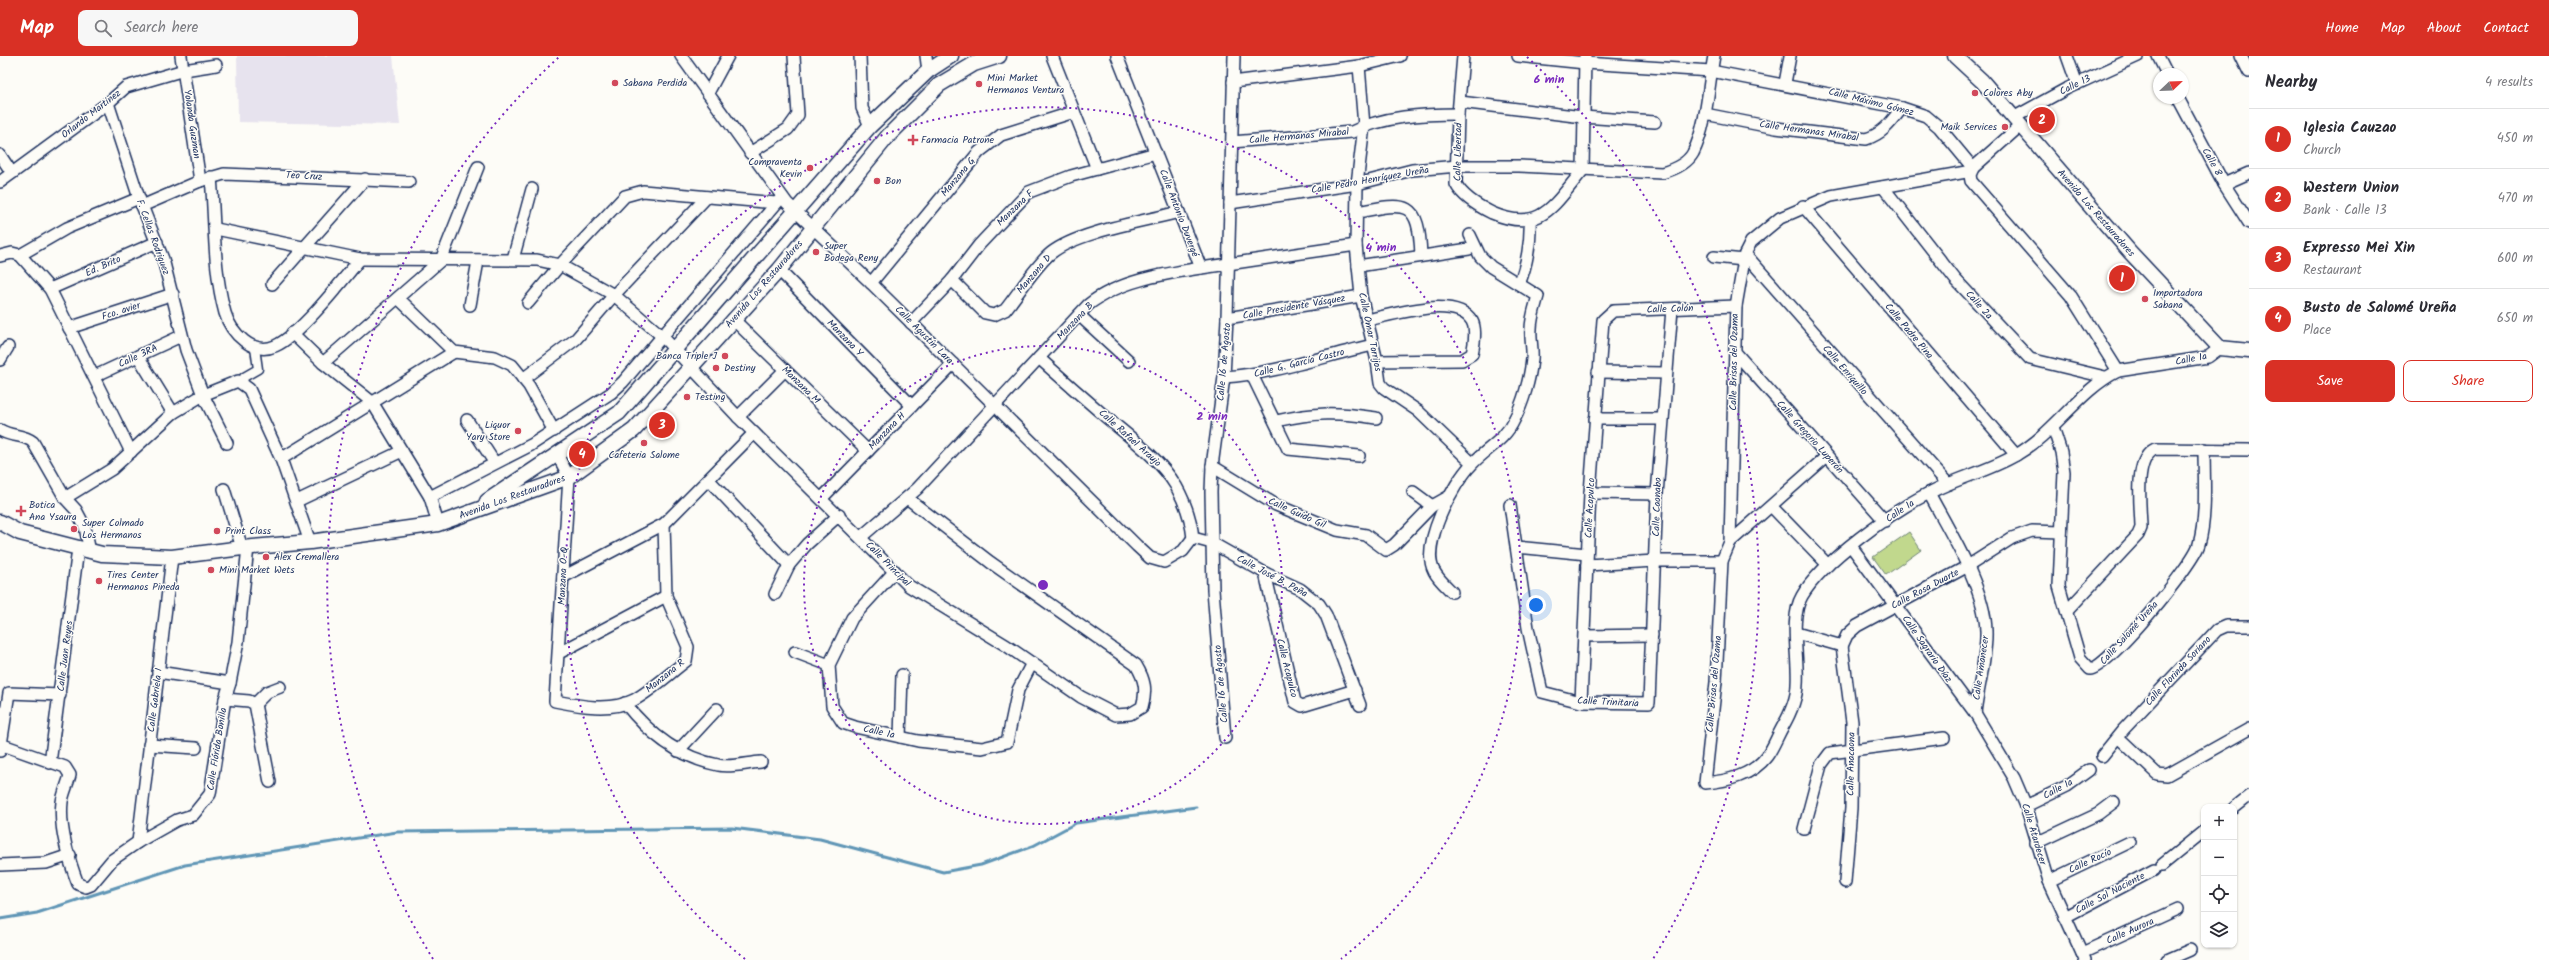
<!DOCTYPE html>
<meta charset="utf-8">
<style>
body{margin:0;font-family:Kalam,sans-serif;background:#f7f7f7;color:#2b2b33}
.controls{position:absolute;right:12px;bottom:12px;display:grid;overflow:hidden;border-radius:8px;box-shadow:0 1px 3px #0004}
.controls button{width:36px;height:36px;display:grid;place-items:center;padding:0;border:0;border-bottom:1px solid #e1e1e2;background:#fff;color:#2b2b33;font:20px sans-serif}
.compass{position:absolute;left:2153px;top:12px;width:36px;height:36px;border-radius:50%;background:#fff;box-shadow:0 1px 3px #0004;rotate:67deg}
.you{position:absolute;left:1536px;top:549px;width:14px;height:14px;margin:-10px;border:3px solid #fff;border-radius:50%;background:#1a73e8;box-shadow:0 0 0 6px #1a73e833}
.badge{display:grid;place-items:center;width:26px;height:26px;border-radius:50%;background:#d93025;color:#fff;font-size:13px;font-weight:700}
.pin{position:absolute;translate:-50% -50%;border:2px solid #fff;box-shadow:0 1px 4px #0006}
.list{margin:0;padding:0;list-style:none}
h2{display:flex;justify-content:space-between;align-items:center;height:52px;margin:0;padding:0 16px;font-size:17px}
h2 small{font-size:13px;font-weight:400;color:#7c7c81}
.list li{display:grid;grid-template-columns:26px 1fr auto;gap:12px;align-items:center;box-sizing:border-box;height:60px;padding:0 16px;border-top:1px solid #e1e1e2}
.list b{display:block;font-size:15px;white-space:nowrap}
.list p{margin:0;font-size:13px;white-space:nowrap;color:#7c7c81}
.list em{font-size:13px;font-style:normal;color:#7c7c81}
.actions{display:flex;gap:8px;padding:12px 16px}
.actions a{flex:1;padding:9px 0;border:1px solid #d93025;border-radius:8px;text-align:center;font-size:14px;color:#d93025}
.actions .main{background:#d93025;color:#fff}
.icon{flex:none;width:22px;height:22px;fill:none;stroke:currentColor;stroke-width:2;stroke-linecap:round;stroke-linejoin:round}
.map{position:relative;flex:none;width:2249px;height:904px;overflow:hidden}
header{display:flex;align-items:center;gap:24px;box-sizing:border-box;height:56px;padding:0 20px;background:#d93025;color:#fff}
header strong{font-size:19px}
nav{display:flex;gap:22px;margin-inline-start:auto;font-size:14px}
.search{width:280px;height:36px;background:#f7f7f7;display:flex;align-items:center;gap:10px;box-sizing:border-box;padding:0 14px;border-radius:8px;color:#7c7c81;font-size:15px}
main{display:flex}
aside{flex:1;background:#fff}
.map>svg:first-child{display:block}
</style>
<header>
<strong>Map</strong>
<div class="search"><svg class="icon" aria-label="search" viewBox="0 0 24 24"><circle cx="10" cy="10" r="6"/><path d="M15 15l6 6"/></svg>Search here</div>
<nav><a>Home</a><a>Map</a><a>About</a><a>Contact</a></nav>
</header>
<main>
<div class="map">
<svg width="2249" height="904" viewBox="0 0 2249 904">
<rect width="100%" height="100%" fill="#fdfcf7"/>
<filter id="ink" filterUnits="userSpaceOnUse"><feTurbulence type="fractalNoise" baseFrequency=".025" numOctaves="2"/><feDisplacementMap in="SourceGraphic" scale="8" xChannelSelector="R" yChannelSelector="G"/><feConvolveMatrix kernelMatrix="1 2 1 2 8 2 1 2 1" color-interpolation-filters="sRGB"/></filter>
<g filter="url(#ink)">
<polygon fill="#e7e3ee" points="237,0 393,0 400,69 238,66"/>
<polygon fill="#c1d88d" stroke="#6e8476" points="1909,476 1921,494 1886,519 1873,501"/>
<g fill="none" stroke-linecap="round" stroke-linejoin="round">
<polyline stroke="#6196b6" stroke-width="3" points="0,863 37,857 185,809 397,776 732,772 820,783 943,816 981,809 1033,790 1076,767 1196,751"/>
<defs>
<polyline id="pedestrian" points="243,327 244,321 258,313 255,292"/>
<g id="minor">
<polyline points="681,0 787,147 871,227 1137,490 1150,502 1164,506 1183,495 1193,482"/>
<polyline points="860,0 862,52 870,70"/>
<polyline points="926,0 928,15"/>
<polyline points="1052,0 1097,113"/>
<polyline points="1117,0 1201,212 1356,189"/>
<path d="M1463,0L1458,58L1456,128C1462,140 1480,151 1492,157C1542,178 1554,148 1583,114"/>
<polyline points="1518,0 1585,7 1711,15 1902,52 1926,60 1939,71 1973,112 1970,119 1971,125 2071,240 2118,315"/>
<polyline points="2067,0 2077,28"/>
<polyline points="2158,0 2167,18"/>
<polyline points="2241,0 2249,16"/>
<polyline points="1359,10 1364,70 1357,128 1356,189 1361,240 1377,305 1380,327 1384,332 1418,355 1472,407"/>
<polyline points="1233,26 1359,10 1400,0"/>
<polyline points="1785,27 1790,0"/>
<polyline points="708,37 728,0"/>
<polyline points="2178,42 2224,128 2249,167"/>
<polyline points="1460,46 1583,61 1655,66"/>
<polyline points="108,47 139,142 163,203 186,294 203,339 227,387"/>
<path d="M1705,58L1776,72L1866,83C1884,77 1891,66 1902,52"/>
<polyline points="2013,62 2066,33 2138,0"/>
<path d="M2020,70L1973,112L1966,116L1831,140L1780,162L1751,186L1745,198L1736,250L1730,486L1722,505L1716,626L1705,727C1727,725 1752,720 1767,700C1773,692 1777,681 1782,672C1789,660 1797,642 1797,628C1799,602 1789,562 1802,540C1822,505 1893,455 1929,437C1957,422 1989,415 2016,399C2055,377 2078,335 2118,315L2208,301L2220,292"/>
<path d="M1232,86L1352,76C1383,60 1424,58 1458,58"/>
<polyline points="750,97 788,73 798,59 794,0"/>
<polyline points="0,99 12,117"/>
<polyline points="1583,114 1585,0"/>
<path d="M211,121C215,165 213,214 225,257C231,277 253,300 275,290C300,279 342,225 360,203"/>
<polyline points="200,125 224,118 409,126"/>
<polyline points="0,126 108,47 126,31 184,14 216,9"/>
<polyline points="2224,128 2249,117"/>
<polyline points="1883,131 1955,223 2030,303 2105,321"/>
<path d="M1230,147L1357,128L1412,114L1458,110H1519L1662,117C1672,114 1687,108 1693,97C1707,69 1708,31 1714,0"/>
<polyline points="142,150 200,125 181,0"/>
<polyline points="1803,150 2016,399"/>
<path d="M1358,156C1407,146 1419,144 1421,200"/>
<path d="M216,173L360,203L537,204L560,209L614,239L662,280L738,361L909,530L1007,590L1081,641L1116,659L1130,658L1142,651C1147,634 1145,624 1136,609L990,506L907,442"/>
<polyline points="1745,198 1948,428"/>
<polyline points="20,199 50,233 131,396"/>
<polyline points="0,200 12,197 20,199 67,172 139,142"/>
<polyline points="1714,201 1744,204"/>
<polyline points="513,203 532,133"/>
<polyline points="1358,210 1469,193"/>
<polyline points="779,214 912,350"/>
<path d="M952,224L985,257L994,259L1005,254C1018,238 1036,209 1051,197C1077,176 1145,165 1179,156"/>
<polyline points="871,227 979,96 1001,79 1074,56"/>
<polyline points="272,228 365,123"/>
<path d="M1519,228C1527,209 1531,184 1530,164"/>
<polyline points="50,233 157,186"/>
<polyline points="398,242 454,296 495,301 512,309 529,330 554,375"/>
<polyline points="528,247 560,209 625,140 643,135 776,147"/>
<polyline points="470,249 478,205"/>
<polyline points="1079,259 1129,305"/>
<polyline points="1227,262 1361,240"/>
<polyline points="733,263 868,395"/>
<path d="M1367,264C1392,259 1456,238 1472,265C1477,274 1474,289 1472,298L1462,304L1377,305"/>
<polyline points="911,267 952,224 979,189 1029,136 1071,120 1156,97"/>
<polyline points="69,272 173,238"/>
<polyline points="292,277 323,307 372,346 430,441 438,468"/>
<polyline points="1735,296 1885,465"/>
<polyline points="138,300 173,357"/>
<path d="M1039,302C1061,322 1084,342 1107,362C1131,382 1160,403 1176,430C1185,446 1191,463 1193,482"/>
<polyline points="0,304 8,291"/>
<polyline points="323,307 441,204 478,111"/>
<polyline points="1598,316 1666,317"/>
<polyline points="1252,319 1288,393 1359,400"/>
<polyline points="95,320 181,280"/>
<path d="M1224,321C1274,318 1324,300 1373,289"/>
<polyline points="523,323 576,283 614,239 707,141"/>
<polyline points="738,361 785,314"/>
<polyline points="1595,363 1662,363"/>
<polyline points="467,364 494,406"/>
<path d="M1276,365C1316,356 1336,356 1376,362"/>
<path d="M2053,371L2061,396L2064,416L2059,530L2080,602L2090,613C2108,612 2194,508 2199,488C2207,461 2204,421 2204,393"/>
<path d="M0,374C11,381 23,378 33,386L65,442L76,454L85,471L90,496"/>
<path d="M557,398L569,421L555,645C580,650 610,656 634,644C652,634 669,618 686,605L688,591L666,540L664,468"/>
<polyline points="281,403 454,296"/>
<polyline points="1212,410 1276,449 1337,474 1366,479 1386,494 1394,489 1432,450 1448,441"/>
<polyline points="709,424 789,509"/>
<polyline points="224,433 242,492"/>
<polyline points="1413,436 1432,450"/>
<polyline points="1590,437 1657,438"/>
<path d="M1929,437C1949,475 1985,531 1986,575C1987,602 1978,630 1975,657"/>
<polyline points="430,441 531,389 611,337 623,326 782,141"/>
<polyline points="65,442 112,413 173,357 203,339 238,325 249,333 281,403 310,486"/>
<polyline points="822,442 953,308"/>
<polyline points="297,445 402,395"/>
<polyline points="1510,449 1528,572 1542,636 1581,646 1649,647 1657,438 1672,253"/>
<polyline points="1772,451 1828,509"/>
<path d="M861,481L917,433L1088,249C1118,225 1163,218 1201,212"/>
<polyline points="1193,482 1212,487 1265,517 1300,533 1319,548 1326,559 1360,649"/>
<polyline points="1730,486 1827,400"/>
<polyline points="1851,490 1975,657 2014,722 2026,750 2049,825 2085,904"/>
<polyline points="1517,491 1587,498"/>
<polyline points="1587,509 1655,505 1722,505"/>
<polyline points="895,515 852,562 829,609 832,650 843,667 855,671 918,685 982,692 1007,686 1018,634 1032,607"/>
<polyline points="1265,517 1295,646 1302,650 1355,634"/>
<polyline points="563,521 664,468 754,377"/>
<path d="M1452,536C1446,530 1438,523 1434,515C1420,489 1453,427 1472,408C1486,393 1505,384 1514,364C1523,347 1530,323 1532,303C1533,293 1530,283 1531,273C1531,262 1535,251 1538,240L1491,211L1480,200L1470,179"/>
<polyline points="775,538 789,509 807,488 839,459"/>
<path d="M2067,555L2138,479L2141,472C2141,451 2133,403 2155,393L2249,394"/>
<polyline points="1796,577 1842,590 1847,579 1857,570 1968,510 2012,482 2032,475 2061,476"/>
<polyline points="1585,580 1652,579"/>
<polyline points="1842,590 1852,666 1851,752 1845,826"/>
<polyline points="795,596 829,609"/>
<polyline points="559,597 666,540"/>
<polyline points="158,616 230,627"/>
<polyline points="225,643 249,645 255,648 270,726"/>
<polyline points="1581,646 1590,437 1603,264 1613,255 1736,250"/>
<path d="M625,647C649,678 678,701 718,709C730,712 748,707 761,706"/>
<polyline points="255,648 267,636 280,631"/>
<polyline points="900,681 902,619"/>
<polyline points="2118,681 2157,718 2167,719 2249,673"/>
<polyline points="1225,682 1213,534 1211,436 1212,410 1224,321 1227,262 1234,0"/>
<path d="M0,688L65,711L70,719C68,728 63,737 62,746C59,771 69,805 78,828L86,831L91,829L112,804L138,786L177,764L193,759L210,738L225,643L230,627L238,586L248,491"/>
<polyline points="149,689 196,692"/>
<polyline points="0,695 9,637 60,639"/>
<polyline points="678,695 717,653"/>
<polyline points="2102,700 2123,674 2217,574 2226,570 2249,570"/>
<polyline points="50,707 78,493"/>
<polyline points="2026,750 2067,730 2089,714"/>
<polyline points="2234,752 2249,740"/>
<polyline points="1804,773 1821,709 1830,697 1944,682"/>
<polyline points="138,786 172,501"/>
<polyline points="2036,787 2098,758 2114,746"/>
<polyline points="0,809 46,807 70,799"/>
<polyline points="2162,809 2204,775"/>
<polyline points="2049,825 2130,786"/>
<polyline points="2065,861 2154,814"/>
<polyline points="2082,897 2178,853"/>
<polyline points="2167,904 2190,894"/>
</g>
<g id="tertiary">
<polyline points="1955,0 1982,25 2130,196 2220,292 2249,295"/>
<polyline points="487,445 619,357 870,70 928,15 951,0"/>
<polyline points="0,466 20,477 102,498 172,501 242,492 310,486 438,468 569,421 634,374 779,214 888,80 939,29 974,8 999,0"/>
</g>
</defs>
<use href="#pedestrian" stroke="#1b2f5e" stroke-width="11"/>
<use href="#minor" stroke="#1b2f5e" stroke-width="14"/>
<use href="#tertiary" stroke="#1b2f5e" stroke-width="17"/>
<use href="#pedestrian" stroke="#fdfcf7" stroke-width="8"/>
<use href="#minor" stroke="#fdfcf7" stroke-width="11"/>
<use href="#tertiary" stroke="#fdfcf7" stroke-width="14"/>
</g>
</g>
<g fill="none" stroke="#7b2cbf" stroke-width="2" stroke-dasharray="2 4">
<circle cx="1043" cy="529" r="239"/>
<path d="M745 903A478 478 0 1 1 1341 903"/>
<path d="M433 903A716 716 0 0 1 559 1M1527 1A716 716 0 0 1 1653 903"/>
</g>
<g fill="#d1495b" stroke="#fdfcf7" stroke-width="1.5">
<circle cx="615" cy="27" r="4"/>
<circle cx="979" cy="28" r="4"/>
<circle cx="1975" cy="37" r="4"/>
<circle cx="2005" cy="71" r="4"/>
<path d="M911 78h4v4h4v4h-4v4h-4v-4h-4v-4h4z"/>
<circle cx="810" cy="112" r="4"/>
<circle cx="877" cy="125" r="4"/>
<circle cx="816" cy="196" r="4"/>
<circle cx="2145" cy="243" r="4"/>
<circle cx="725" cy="300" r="4"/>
<circle cx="716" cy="312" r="4"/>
<circle cx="687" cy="341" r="4"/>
<circle cx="518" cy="375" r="4"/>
<circle cx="644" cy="387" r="4"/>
<path d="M19 449h4v4h4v4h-4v4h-4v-4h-4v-4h4z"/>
<circle cx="74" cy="473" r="4"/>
<circle cx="217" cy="475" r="4"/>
<circle cx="266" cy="501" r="4"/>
<circle cx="211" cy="514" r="4"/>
<circle cx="99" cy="525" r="4"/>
</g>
<g text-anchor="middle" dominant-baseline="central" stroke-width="3" stroke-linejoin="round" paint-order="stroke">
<g font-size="10" fill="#1b2f5e" stroke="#fdfcf7" text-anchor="start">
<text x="987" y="22">Mini Market<tspan x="987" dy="12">Hermanos Ventura</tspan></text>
<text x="623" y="27">Sabana Perdida</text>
<text x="1983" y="37">Colores Aby</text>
<text x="1997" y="71" text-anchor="end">Maik Services</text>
<text x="921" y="84">Farmacia Patrone</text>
<text x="802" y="106" text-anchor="end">Compraventa<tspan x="802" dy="12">Kevin</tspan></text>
<text x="885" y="125">Bon</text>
<text x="824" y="190">Super<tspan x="824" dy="12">Bodega Reny</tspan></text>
<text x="2153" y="237">Importadora<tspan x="2153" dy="12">Sabana</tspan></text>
<text x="717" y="300" text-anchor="end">Banca Triple J</text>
<text x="724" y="312">Destiny</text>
<text x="695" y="341">Testing</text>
<text x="510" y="369" text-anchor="end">Liquor<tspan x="510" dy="12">Yary Store</tspan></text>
<text x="644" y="399" text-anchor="middle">Cafeteria Salome</text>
<text x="29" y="449">Botica<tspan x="29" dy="12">Ana Ysaura</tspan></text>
<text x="82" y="467">Super Colmado<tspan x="82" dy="12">Los Hermanos</tspan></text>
<text x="225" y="475">Print Class</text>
<text x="274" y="501">Alex Cremallera</text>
<text x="219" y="514">Mini Market Wets</text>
<text x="107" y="519">Tires Center<tspan x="107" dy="12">Hermanos Pineda</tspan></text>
</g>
<g font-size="10" fill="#1b2f5e" stroke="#fdfcf7">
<text transform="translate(2075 29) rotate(-26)">Calle 13</text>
<text transform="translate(1871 46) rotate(14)">Calle Máximo Gómez</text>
<text transform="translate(91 58) rotate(-38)">Orlando Martinez</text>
<text transform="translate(192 68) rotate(82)">Yolanda Guzman</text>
<text transform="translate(1809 75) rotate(8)">Calle Hermanas Mirabal</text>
<text transform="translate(1299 80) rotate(-5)">Calle Hermanas Mirabal</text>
<text transform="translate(1458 96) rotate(-89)">Calle Libertad</text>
<text transform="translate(2212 106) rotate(61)">Calle 8</text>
<text transform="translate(304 120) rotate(3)">Teo Cruz</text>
<text transform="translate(958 121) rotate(-50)">Manzana G</text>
<text transform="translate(1370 124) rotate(-10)">Calle Pedro Henríquez Ureña</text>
<text transform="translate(1015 152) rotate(-44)">Manzana F</text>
<text transform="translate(1179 157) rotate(69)">Calle Antonio Duvergé</text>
<text transform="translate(2096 157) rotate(49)">Avenida Los Restauradores</text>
<text transform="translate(153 181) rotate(70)">F. Cellas Rodriguez</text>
<text transform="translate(103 210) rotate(-24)">Ed. Brito</text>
<text transform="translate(1034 218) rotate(-50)">Manzana D</text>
<text transform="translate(764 228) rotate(-49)">Avenida Los Restauradores</text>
<text transform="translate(1979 249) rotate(48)">Calle 2a</text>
<text transform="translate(1294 251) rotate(-10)">Calle Presidente Vásquez</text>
<text transform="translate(1670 253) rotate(-2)">Calle Colón</text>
<text transform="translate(121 255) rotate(-18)">Fco. avier</text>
<text transform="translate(1075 265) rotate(-46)">Manzana B</text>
<text transform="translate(1909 275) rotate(50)">Calle Padre Pina</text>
<text transform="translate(1370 276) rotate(78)">Calle Omar Torrijos</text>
<text transform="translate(924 279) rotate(45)">Calle Agustín Lara</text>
<text transform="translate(845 282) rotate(46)">Manzana Y</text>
<text transform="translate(138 300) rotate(-25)">Calle 3RA</text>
<text transform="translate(2191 303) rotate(-11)">Calle 1a</text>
<text transform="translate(1224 306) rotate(-85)">Calle 16 de Agosto</text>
<text transform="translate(1734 306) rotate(-89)">Calle Brisas del Ozama</text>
<text transform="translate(1299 307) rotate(-14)">Calle G. García Castro</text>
<text transform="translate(1845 314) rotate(49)">Calle Enriquillo</text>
<text transform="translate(801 329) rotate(44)">Manzana M</text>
<text transform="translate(887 375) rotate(-46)">Manzana H</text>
<text transform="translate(1810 381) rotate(48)">Calle Gregorio Luperón</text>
<text transform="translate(1130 382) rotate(42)">Calle Rafael Araujo</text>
<text transform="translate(512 441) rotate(-20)">Avenida Los Restauradores</text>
<text transform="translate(1657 451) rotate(-88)">Calle Caonabo</text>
<text transform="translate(1590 452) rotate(-87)">Calle Acapulco</text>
<text transform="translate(1900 455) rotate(-34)">Calle 1a</text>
<text transform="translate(1297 457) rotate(24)">Calle Guido Gil</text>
<text transform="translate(888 508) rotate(45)">Calle Principal</text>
<text transform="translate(563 520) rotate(-87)">Manzana O-Q</text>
<text transform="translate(1272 520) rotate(28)">Calle José B. Peña</text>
<text transform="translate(1925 533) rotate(-28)">Calle Rosa Duarte</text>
<text transform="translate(2129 577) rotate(-48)">Calle Salomé Ureña</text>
<text transform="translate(1927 593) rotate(55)">Calle Sagrario Díaz</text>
<text transform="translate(65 600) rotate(-83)">Calle Juan Reyes</text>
<text transform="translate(1287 612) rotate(76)">Calle Acapulco</text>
<text transform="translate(1981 612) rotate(-82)">Calle Amanecer</text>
<text transform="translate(2178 615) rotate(-47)">Calle Florinda Soriano</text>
<text transform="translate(665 620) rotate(-39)">Manzana R</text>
<text transform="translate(1221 628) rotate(-95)">Calle 16 de Agosto</text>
<text transform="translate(1714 628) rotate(-85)">Calle Brisas del Ozama</text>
<text transform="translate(155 644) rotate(-83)">Calle Gabriela I</text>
<text transform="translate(1608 646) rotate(3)">Calle Trinitaria</text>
<text transform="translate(879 676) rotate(12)">Calle 1a</text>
<text transform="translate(217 693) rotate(-81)">Calle Flórida Bonilla</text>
<text transform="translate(1851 708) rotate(-89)">Calle Anacaona</text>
<text transform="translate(2058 733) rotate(-28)">Calle 1a</text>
<text transform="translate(2034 778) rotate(73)">Calle Atardecer</text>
<text transform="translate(2090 805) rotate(-25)">Calle Rocío</text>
<text transform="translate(2110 837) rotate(-28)">Calle Sol Naciente</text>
<text transform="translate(2130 875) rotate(-24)">Calle Aurora</text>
</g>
</g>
<circle cx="1043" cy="529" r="6" fill="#7b2cbf" stroke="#fdfcf7" stroke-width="2"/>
<g font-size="12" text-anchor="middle" font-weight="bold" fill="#7b2cbf" stroke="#fdfcf7" stroke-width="3" stroke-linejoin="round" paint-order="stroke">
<text x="1549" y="27">6 min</text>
<text x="1381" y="195">4 min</text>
<text x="1212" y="364">2 min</text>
</g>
</svg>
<div class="controls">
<button>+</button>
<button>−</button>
<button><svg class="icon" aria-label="locate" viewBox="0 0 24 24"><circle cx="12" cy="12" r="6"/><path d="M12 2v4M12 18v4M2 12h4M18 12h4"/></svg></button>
<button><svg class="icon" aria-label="layers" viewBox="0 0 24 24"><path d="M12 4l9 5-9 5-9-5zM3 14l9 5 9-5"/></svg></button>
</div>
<svg class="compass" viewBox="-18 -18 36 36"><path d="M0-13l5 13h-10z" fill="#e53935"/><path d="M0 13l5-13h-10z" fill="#7c7c81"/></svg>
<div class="you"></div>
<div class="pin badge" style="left:2122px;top:222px">1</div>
<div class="pin badge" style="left:2042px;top:64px">2</div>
<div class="pin badge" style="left:662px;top:369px">3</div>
<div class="pin badge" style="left:582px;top:398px">4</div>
</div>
<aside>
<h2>Nearby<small>4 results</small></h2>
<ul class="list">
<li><span class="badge">1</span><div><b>Iglesia Cauzao</b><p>Church</p></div><em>450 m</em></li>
<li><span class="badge">2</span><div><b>Western Union</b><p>Bank · Calle 13</p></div><em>470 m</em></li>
<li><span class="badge">3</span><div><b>Expresso Mei Xin</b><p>Restaurant</p></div><em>600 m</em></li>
<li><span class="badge">4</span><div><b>Busto de Salomé Ureña</b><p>Place</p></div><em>650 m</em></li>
</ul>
<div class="actions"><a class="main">Save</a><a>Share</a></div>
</aside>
</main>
